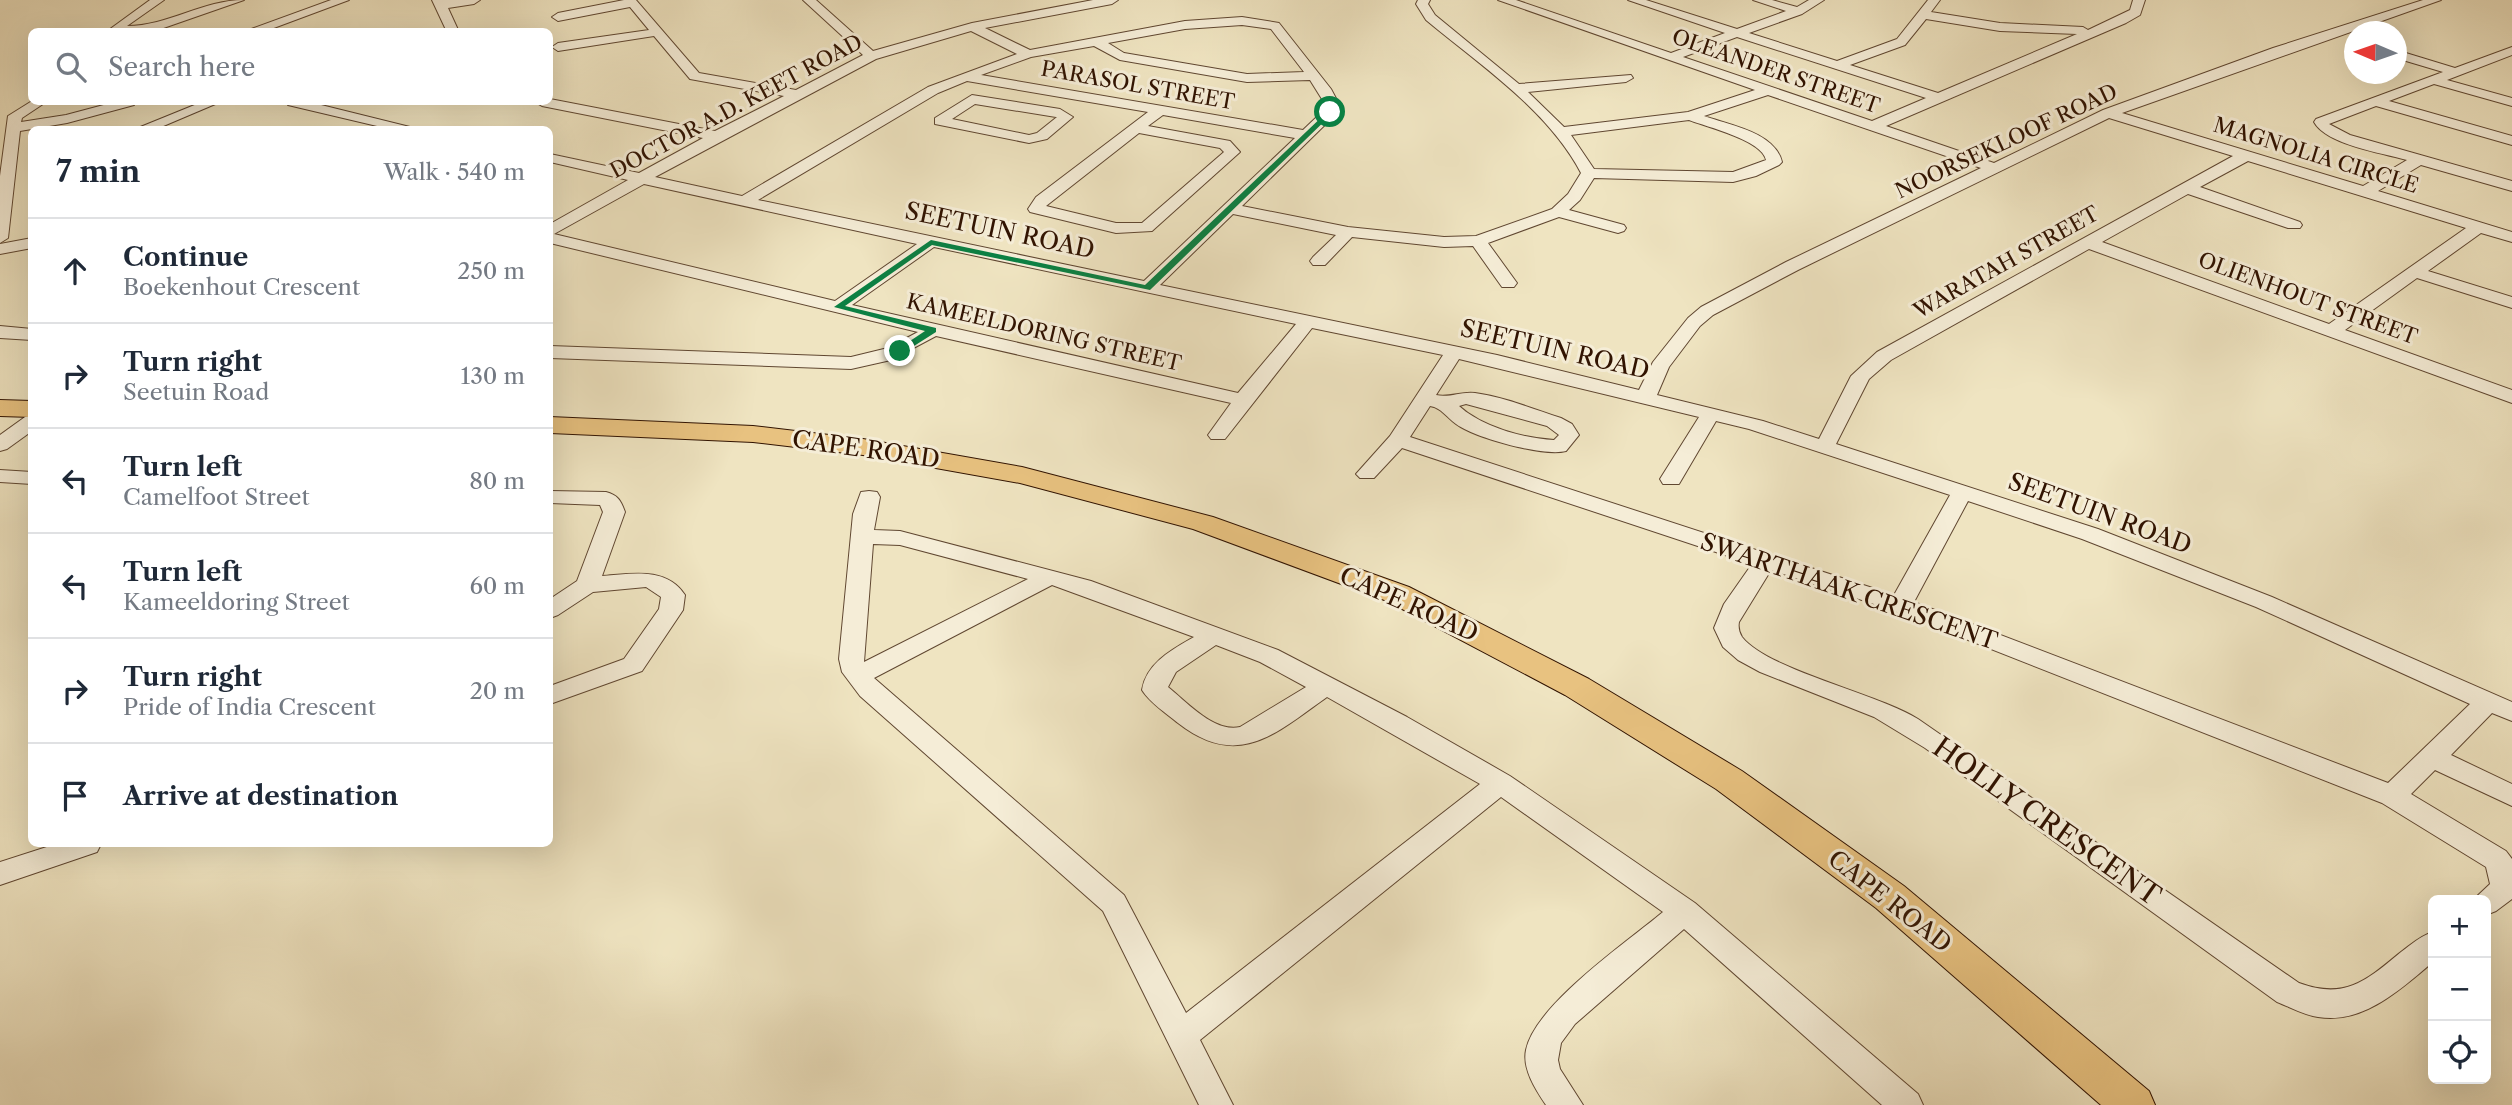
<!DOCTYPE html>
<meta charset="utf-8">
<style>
body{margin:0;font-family:"Libre Caslon Text",serif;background:#f6f6f7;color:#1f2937}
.controls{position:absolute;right:21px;bottom:21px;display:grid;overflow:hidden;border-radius:10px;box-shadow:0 7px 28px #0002}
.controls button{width:63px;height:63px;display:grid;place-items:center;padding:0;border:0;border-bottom:2px solid #e0e1e3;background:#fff;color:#1f2937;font:35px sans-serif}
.compass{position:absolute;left:2344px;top:21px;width:63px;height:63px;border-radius:50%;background:#fff;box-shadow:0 7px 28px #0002;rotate:272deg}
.stop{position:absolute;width:21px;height:21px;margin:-16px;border:5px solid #0b8043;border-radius:50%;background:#fff}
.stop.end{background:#0b8043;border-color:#fff;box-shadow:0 2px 7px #0008}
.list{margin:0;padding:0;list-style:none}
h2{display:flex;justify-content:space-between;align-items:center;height:91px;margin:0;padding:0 28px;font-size:30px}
h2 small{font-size:23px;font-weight:400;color:#747a83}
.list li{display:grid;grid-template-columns:46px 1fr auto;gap:21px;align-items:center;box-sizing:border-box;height:105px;padding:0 28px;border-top:2px solid #e0e1e3}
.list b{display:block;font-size:26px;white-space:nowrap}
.list p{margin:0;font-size:23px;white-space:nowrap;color:#747a83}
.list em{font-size:23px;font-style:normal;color:#747a83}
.icon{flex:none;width:38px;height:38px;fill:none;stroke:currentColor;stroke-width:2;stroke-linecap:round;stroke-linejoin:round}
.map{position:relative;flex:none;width:2512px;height:1105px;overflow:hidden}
.search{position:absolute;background:#fff;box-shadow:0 7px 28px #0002;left:28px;top:28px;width:525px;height:77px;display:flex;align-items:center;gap:18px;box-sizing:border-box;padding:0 24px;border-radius:10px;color:#747a83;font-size:26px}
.panel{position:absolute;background:#fff;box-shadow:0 7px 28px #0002;left:28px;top:126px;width:525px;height:721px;border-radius:10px}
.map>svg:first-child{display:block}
</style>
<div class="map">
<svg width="2512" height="1105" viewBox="0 0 2512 1105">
<rect width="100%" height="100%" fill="#efe4c1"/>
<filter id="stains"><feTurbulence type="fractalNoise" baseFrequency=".00286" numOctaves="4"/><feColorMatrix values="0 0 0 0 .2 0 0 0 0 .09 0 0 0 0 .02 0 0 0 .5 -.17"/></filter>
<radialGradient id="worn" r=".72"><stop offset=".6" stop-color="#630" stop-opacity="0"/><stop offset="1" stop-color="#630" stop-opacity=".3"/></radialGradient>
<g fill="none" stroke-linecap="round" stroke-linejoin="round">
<defs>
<g id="minor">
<path d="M150,0H164L127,26C168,26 203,0 244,0L152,32H106Z"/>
<polygon points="331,0 349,0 263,32 243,32"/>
<polygon points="432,0 480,0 474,4 448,8 459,32 447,32"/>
<path d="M624,0H636L699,73L796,90L863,55L803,0H816L873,51L972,23L1093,0H1118L1112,4L985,28L1030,50L1185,21L1242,17L1279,23L1331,89L1339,104L1335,115L1242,206L1348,227L1444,237L1476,236L1552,209L1568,194L1581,173C1548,110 1480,65 1426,20L1416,4L1418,0H1430L1428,4L1435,15L1519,84L1631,75L1633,78L1626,82L1528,92L1564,127L1688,112L1755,90L1498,0H1516L1671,53L1725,33L1628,0H1646L1737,29L1786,11L1753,0H1772L1797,7L1809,0H1824L1802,14L1749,33L1837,61L1897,39L1928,0H1940L1931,12L2000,23L2083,27L2088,30L2130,10L2133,0H2145L2140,15L2126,23L1886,126L1994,163L2103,110L2273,48L2423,0H2441L2122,113L2363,186L2407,160C2382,153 2327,145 2314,122L2316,119L2443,72L2396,58V50L2455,68L2512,47V55L2447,80L2512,98V106L2434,84L2389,101L2512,136V145L2376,106L2329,124L2350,135L2512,181V191L2421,165L2378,191L2512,232V242L2481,233L2428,271L2512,297V308L2417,278L2345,330L2512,390V403L2089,249L1891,360L1869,379L1836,444L2098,529L2272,597L2512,702V721L2492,713L2451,755L2512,784V806L2435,770L2411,794L2506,851L2512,859V899L2496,911L2486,915V900H2473L2490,884L2486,867L2382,803L1892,610L1771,570L1739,622C1738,627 1739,632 1742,637C1768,670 1876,693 1918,719L2299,983C2345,1000 2366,981 2401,952C2412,944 2420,936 2433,932V962C2402,988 2363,1025 2318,1017C2304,1015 2290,1007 2277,1002L1925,748L1874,717L1760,672L1738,660L1723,647L1714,628L1724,604L1752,564L1402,448L1374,478H1360L1356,474L1390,436L1443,355L1312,328L1225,439H1211L1208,435L1231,403L936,336L891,360L851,369L550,358V346L851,357L888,348L918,332L550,243V224L628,180L550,162V154L639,173L703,138L542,106L535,102H550V99L715,131L784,96L690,79L654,36L558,51L552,47L558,43L649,30L630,7L558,21L552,17L558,13ZM1926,19L2000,31L2077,34L1938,93L1850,65L1905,45ZM1242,25L1271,29L1304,72L1247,74L1124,53L1108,43L1185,29ZM971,31L1017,54L928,87L742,196L655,177L876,59ZM1737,37L1926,98L1872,121L1683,57ZM1094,46L1120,60L1247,82L1310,80L1325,104L1323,111L1303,130L981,75L1031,57ZM967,81L1148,112L1036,197L1028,209L1030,212L1116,233L1152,231L1240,152L1230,141L1148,126L1163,115L1295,138L1144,281L758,200L938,93ZM1768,95L1981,168L1786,262L1701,307L1688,318L1653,362L1639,390L1497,355L1160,285L1233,214L1336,235L1313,257L1310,261L1313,265H1325L1352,237L1444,247L1473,246L1502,287H1514L1517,283L1488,243L1559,217L1618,233L1624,231L1626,228L1624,225L1569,210L1580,200L1594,178L1733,182L1756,176L1779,165L1782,162C1775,132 1729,125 1704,116ZM2109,118L2233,156L1877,352L1851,376L1819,439L1763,421L1657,395L1669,367L1700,326L1713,315L1798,270ZM1689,120C1707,127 1762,140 1766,160L1733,172L1594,169L1571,135ZM1139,133L1220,148L1224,152L1142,223H1116L1046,206ZM2248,161L2466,228L2329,324L2102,242L2188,194L2288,228H2300L2302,225L2300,222L2200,187ZM644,184L917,244L835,301L554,234ZM934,247L1296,324L1238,393L852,305ZM1459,359L1699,417L1660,479L1663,484H1679L1716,421L1749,429L1950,495L1894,595L1410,437L1430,406C1442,408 1446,417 1456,424C1475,438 1544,457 1566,451L1579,435L1572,424L1561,418C1533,409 1504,397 1475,393C1461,391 1450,398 1436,395ZM1466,404L1547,426L1559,435L1554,440C1523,438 1482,427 1459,406ZM1968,501L2082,539L2256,607L2470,704L2388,783L1914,602Z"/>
<path d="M972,95L1060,109L1073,117L1047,139L1029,143L935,124V118ZM975,104L1056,117H1057L1037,133L1029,135L952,119Z"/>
<polygon points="32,101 46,102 22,118 21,122 66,115 115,102 136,102 134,105 67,123 20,131 8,238 0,243 0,176 8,116"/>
<polygon points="202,102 220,102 154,130 133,130"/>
<polygon points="286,102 309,102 422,130 394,130 288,105"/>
<polygon points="32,238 32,248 0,254 0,244"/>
<polygon points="0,326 32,329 32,340 0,338"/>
<polygon points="32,415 32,431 7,449 0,451 0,435 25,417"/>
<polygon points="0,470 32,472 32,484 0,482"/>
<path d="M550,491L606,492C618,495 621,501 625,512L602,576C631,574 666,566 685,595L683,610L642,671L550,704V686L624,659L659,609L661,597L646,587L593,592L558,615L550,618V599L577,581L603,512L600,505L550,503Z"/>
<path d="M869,491L877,492L880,497L874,530L900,531L1091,581L1278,650L1407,717L1510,776L1695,903L1918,1094L1923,1105H1882L1684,929L1575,1024L1561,1043L1558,1060L1560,1069L1583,1105H1546C1536,1090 1522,1069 1526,1050C1535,1005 1627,942 1663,912L1501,797L1200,1040L1233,1105H1199L1103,911L860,696L842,672L839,659L853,514L861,492ZM873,544L900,545L1028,579L864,662ZM1052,585L1194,637C1173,649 1146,663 1142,690C1150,703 1166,713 1178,723C1238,770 1275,734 1327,697L1480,784L1186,1013L1124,895L874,678ZM1216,645L1260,662L1306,687L1240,727C1214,733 1187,702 1168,687L1176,672Z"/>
<polygon points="56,844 101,844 97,852 0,885 0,862"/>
</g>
<g id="major">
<polygon points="0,400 32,401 32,417 0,416"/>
<polygon points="550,417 753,426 863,439 1022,467 1213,517 1409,587 1589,679 1742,771 1904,886 2149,1091 2155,1105 2101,1105 1876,908 1716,789 1565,695 1387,601 1193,529 1020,483 863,455 753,442 550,433"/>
</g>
</defs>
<use href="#minor" stroke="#604731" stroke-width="2"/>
<use href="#major" stroke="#311301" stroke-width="2"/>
<use href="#minor" fill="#f5edd7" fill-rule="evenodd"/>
<use href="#major" fill="#e8c280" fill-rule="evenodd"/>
</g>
<polygon fill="#0b8043" points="1328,111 1334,112 1150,290 932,245 845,306 936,328 936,332 903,353 895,351 925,331 834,307 931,240 1145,285"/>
<g text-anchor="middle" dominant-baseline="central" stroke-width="6" stroke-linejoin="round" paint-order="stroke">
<g font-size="21" fill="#311301" stroke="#f5edd7">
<text transform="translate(1776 71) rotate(19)">OLEANDER STREET</text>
<text transform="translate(1138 85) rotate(10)">PARASOL STREET</text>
<text transform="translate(736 106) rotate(-28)">DOCTOR A.D. KEET ROAD</text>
<text transform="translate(2006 141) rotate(-25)">NOORSEKLOOF ROAD</text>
<text transform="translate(2316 155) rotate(17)">MAGNOLIA CIRCLE</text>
<text transform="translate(2006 262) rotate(-29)">WARATAH STREET</text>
<text transform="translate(2308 298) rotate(20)">OLIENHOUT STREET</text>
<text transform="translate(1044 332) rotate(13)">KAMEELDORING STREET</text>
</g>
<g font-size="24" fill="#311301" stroke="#f5edd7">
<text transform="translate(1000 230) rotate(12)">SEETUIN ROAD</text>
<text transform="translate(1555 349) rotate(13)">SEETUIN ROAD</text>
<text transform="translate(866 449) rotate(8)">CAPE ROAD</text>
<text transform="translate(2100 513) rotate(20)">SEETUIN ROAD</text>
<text transform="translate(1849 591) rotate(19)">SWARTHAAK CRESCENT</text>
<text transform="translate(1409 604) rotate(24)">CAPE ROAD</text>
<text transform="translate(1890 901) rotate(38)">CAPE ROAD</text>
</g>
<g font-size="28" fill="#311301" stroke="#f5edd7">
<text transform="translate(2047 821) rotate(35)">HOLLY CRESCENT</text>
</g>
</g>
<rect width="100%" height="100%" filter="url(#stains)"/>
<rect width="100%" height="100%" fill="url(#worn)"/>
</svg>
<div class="controls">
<button>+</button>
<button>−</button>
<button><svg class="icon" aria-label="locate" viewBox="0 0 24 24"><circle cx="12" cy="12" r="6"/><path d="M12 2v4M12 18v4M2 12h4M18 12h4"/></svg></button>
</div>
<svg class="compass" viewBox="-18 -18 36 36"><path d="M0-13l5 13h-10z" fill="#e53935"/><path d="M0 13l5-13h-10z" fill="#747a83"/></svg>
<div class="stop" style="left:1330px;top:112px"></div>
<div class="stop end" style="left:900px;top:351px"></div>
<div class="search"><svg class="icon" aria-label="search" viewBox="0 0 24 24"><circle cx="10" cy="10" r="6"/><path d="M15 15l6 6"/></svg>Search here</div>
<section class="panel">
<h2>7 min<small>Walk · 540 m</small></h2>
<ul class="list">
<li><svg class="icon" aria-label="ahead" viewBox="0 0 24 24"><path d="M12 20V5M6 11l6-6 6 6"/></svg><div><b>Continue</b><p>Boekenhout Crescent</p></div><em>250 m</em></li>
<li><svg class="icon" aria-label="right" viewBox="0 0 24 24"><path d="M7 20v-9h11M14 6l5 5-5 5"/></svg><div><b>Turn right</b><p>Seetuin Road</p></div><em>130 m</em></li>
<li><svg class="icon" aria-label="left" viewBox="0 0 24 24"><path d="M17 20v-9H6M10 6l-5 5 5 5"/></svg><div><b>Turn left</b><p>Camelfoot Street</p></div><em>80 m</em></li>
<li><svg class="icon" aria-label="left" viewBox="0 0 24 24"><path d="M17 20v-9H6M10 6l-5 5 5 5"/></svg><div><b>Turn left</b><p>Kameeldoring Street</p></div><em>60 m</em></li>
<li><svg class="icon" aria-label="right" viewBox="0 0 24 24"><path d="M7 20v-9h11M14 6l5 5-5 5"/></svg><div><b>Turn right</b><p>Pride of India Crescent</p></div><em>20 m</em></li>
<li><svg class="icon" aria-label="arrive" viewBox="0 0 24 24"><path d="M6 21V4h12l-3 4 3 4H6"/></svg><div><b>Arrive at destination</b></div></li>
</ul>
</section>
</div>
